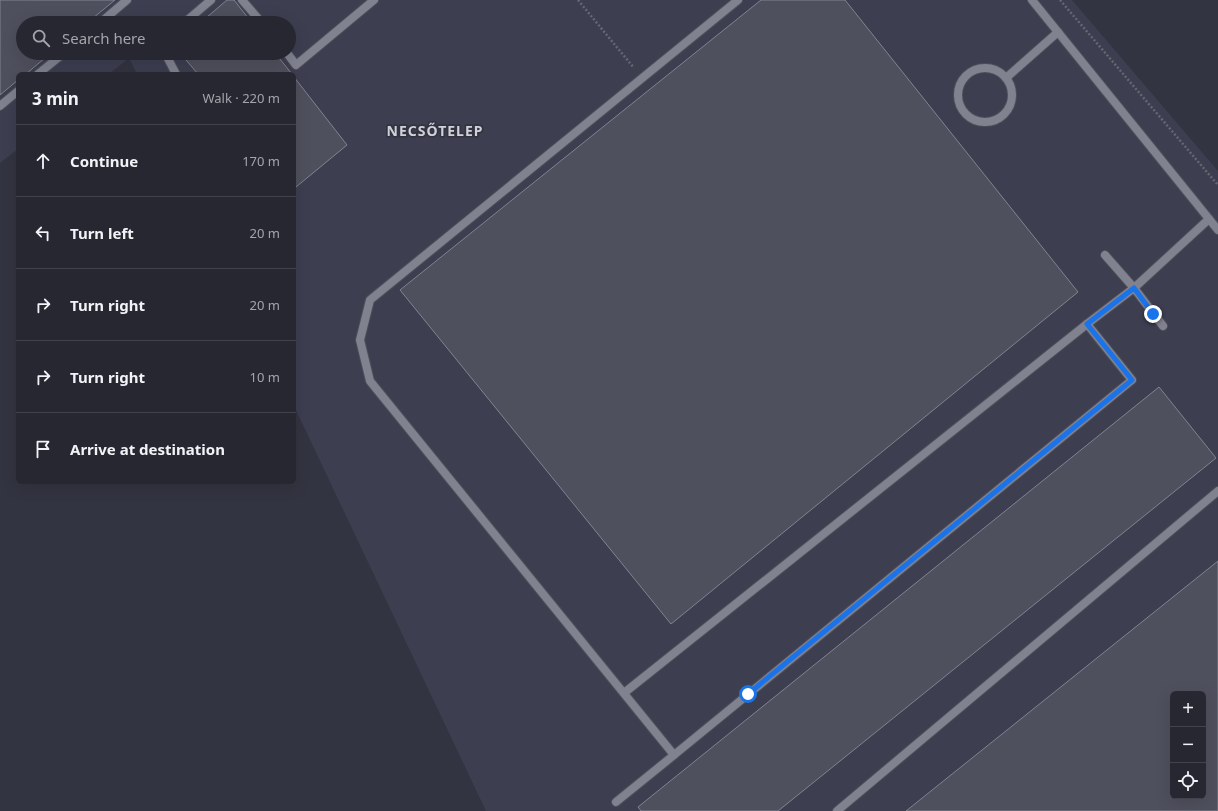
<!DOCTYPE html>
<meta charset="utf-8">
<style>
body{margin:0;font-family:"Noto Sans",sans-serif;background:#2e2f39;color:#f1f3f6}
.controls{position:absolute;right:12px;bottom:12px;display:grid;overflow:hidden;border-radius:6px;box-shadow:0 4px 16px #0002}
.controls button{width:36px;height:36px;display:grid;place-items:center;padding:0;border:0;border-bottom:1px solid #42444d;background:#262731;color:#f1f3f6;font:20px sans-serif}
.stop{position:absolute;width:12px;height:12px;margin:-9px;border:3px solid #1a73e8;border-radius:50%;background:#fff}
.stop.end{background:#1a73e8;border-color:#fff;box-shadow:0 1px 4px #0008}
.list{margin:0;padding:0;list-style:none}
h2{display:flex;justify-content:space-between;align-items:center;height:52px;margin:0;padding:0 16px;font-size:17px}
h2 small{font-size:13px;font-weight:400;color:#a4a5ab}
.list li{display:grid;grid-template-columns:26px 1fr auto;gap:12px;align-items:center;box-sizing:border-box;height:72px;padding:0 16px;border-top:1px solid #42444d}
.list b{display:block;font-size:15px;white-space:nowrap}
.list em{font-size:13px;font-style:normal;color:#a4a5ab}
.icon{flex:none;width:22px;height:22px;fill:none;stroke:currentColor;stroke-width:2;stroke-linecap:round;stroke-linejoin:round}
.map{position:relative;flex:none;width:1218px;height:811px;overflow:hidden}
.search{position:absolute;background:#262731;box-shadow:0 4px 16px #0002;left:16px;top:16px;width:280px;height:44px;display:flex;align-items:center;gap:10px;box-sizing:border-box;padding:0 14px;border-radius:22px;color:#a4a5ab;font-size:15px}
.panel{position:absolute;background:#262731;box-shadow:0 4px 16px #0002;left:16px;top:72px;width:280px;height:412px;border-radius:6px}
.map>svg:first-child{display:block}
</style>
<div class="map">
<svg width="1218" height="811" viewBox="0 0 1218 811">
<rect width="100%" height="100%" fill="#333441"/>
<path fill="#3d3e50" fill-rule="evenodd" d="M0,0H1072L1218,171V811H486L294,406V74H137L129,58L109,74H18V149L0,163ZM23,23H289V53H23ZM1173,694H1203V796H1173Z"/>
<g fill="#4f505d" stroke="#828392" fill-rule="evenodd">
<polygon points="0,0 115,0 87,23 23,23 23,53 51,53 26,74 18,74 18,80 0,95"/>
<polygon points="227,0 234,0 252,23 200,23"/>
<polygon points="761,0 845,0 1078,292 671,624 400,290"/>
<polygon points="180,53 275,53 292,74 198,74"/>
<polygon points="294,77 347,145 296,187 294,185"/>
<polygon points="1159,387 1216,458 778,811 641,811 638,807"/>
<path d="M1218,561V811H906ZM1173,694H1203V796H1173Z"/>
</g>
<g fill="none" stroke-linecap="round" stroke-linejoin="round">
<defs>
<g id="service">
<polyline points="242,0 262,23"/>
<polyline points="738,0 370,300 360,340 370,381 674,755 1132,380 1087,324 1134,288 1209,219"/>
<polyline points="100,23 127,0"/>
<polyline points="184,23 211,0"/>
<polyline points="165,53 176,74"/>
<polyline points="287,53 296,65 374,0"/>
<circle cx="985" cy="95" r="27"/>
<polyline points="38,74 64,53"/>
<polyline points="1006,78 1058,32"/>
<polyline points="0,106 18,91"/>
<polyline points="1105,255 1134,288 1163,326"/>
<polyline points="624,693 1087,324"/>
<polyline points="616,802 674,755"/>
<polyline points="837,811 1218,491"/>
</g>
<polyline id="minor" points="1032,0 1218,230"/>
</defs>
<use href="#service" stroke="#4e4f59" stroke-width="10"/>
<use href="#minor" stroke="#4e4f59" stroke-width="10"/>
<g stroke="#666772" stroke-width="2.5" stroke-dasharray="2 2" stroke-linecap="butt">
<polyline points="578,0 634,68"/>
<polyline points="1060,0 1218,185"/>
</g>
<use href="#service" stroke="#808290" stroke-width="8"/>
<use href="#minor" stroke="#808290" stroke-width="8"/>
</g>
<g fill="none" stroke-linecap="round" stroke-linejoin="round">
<polyline stroke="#1a73e8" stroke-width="5" points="748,694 1132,380 1087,324 1134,288 1153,314"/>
</g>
<g text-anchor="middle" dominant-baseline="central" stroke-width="3.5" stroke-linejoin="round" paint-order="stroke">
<g font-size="14" font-weight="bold" letter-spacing="1" fill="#d1d2d9" stroke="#333441">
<text x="435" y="130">NECSŐTELEP</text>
</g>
</g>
</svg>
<div class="controls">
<button>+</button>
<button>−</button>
<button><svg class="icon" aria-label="locate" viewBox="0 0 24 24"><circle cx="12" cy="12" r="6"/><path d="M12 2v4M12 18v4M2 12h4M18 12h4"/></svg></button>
</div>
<div class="stop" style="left:748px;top:694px"></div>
<div class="stop end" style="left:1153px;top:314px"></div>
<div class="search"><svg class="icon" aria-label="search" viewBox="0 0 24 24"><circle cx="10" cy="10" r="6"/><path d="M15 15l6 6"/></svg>Search here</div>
<section class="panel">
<h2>3 min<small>Walk · 220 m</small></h2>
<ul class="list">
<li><svg class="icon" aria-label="ahead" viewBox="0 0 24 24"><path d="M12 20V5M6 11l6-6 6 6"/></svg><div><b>Continue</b></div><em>170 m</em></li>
<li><svg class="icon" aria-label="left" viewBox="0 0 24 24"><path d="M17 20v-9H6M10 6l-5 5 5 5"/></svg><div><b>Turn left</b></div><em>20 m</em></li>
<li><svg class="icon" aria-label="right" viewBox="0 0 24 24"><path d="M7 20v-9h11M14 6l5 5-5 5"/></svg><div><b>Turn right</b></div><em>20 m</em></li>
<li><svg class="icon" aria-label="right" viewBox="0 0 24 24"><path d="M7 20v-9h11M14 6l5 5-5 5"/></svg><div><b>Turn right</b></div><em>10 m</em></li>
<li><svg class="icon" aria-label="arrive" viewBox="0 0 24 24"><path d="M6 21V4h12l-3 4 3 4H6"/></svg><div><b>Arrive at destination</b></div></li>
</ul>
</section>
</div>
